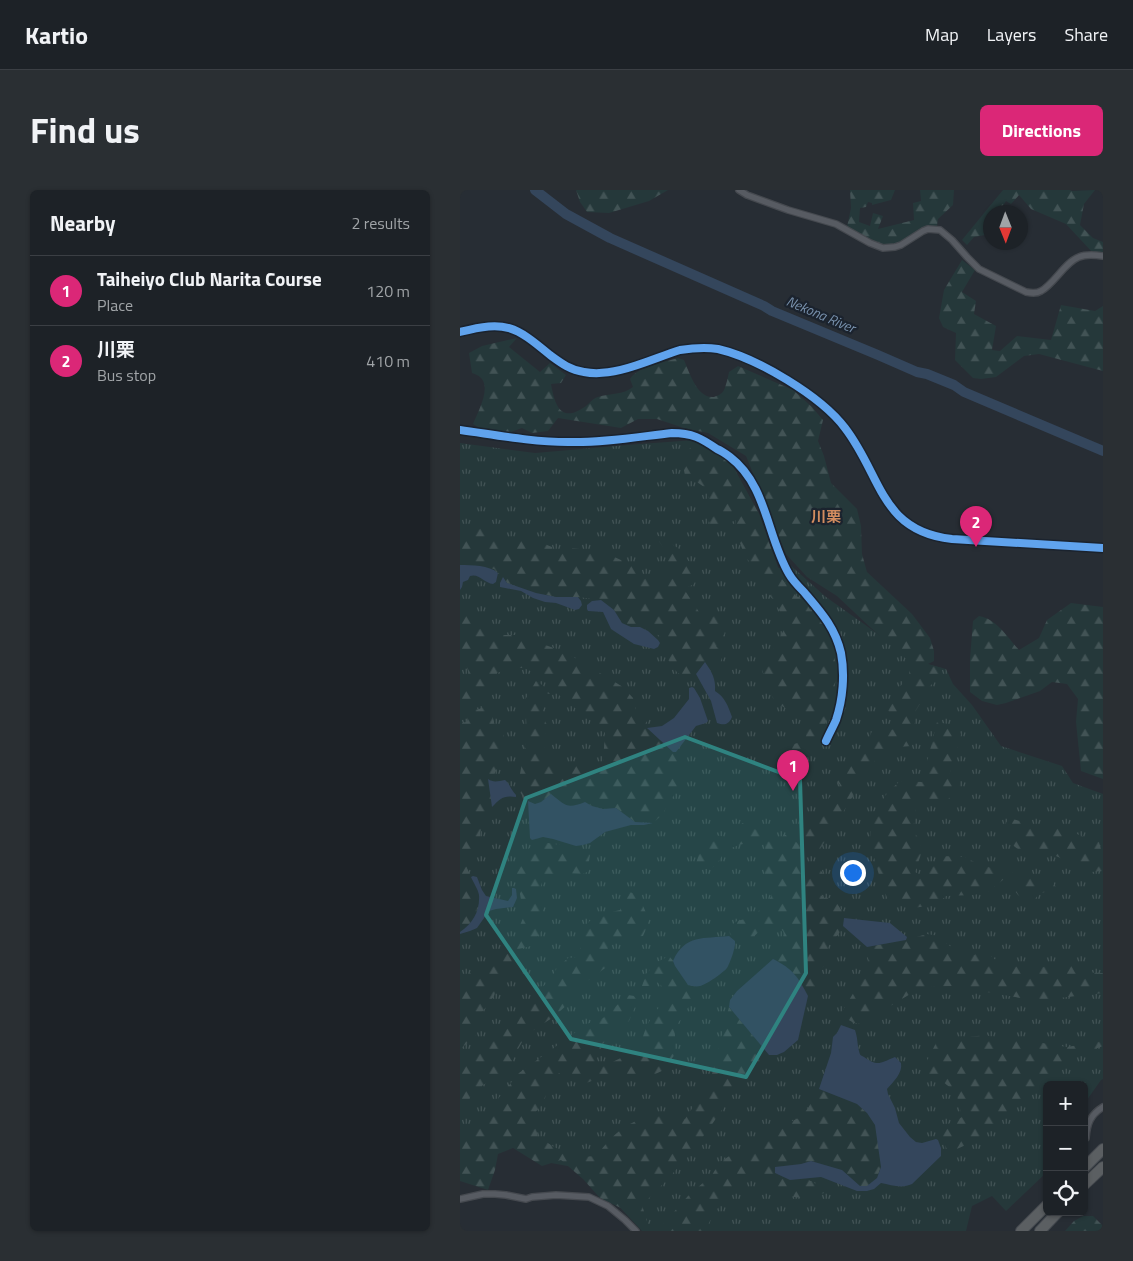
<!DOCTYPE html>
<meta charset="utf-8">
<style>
body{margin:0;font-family:"Titillium Web","Noto Sans JP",sans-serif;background:#2a2f33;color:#f1f3f6}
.controls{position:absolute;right:15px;bottom:15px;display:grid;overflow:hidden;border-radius:8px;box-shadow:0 1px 4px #0004}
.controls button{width:45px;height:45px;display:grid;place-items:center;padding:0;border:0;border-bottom:1px solid #3b3f44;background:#1d2227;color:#f1f3f6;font:25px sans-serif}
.compass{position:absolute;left:523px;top:15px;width:45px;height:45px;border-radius:50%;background:#1d2227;box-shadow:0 1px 4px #0004;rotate:179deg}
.you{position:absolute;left:392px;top:682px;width:18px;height:18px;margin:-12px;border:4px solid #fff;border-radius:50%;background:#1a73e8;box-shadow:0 0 0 8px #1a73e833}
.badge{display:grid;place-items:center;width:32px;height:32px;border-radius:50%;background:#db2777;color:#fff;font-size:16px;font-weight:700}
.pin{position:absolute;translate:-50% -41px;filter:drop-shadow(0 1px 2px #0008)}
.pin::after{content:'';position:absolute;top:26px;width:18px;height:15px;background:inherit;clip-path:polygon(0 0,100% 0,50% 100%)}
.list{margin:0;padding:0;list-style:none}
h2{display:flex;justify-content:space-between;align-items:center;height:65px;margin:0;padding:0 20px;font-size:21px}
h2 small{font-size:16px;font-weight:400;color:#a0a4a7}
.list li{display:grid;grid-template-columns:32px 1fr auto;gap:15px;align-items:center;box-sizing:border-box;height:70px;padding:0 20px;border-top:1px solid #3b3f44}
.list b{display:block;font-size:19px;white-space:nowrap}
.list p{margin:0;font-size:16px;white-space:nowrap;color:#a0a4a7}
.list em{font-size:16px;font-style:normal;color:#a0a4a7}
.icon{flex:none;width:28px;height:28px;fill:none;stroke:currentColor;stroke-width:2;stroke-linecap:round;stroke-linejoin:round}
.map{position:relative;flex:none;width:643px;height:1041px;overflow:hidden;border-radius:8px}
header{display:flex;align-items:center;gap:30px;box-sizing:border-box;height:70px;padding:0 25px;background:#1d2227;border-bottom:1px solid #3b3f44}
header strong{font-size:24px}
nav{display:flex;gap:28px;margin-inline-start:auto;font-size:18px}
.intro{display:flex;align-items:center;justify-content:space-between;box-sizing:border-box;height:120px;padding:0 30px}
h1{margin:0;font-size:35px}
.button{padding:12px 22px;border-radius:8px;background:#db2777;color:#fff;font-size:18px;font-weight:700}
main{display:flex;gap:30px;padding:0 30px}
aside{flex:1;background:#1d2227;border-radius:8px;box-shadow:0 1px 4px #0004}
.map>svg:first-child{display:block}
</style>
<header>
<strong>Kartio</strong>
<nav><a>Map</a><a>Layers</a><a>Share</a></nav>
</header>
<div class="intro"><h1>Find us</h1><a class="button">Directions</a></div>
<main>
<aside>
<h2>Nearby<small>2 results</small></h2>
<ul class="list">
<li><span class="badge">1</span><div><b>Taiheiyo Club Narita Course</b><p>Place</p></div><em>120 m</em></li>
<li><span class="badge">2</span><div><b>川栗</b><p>Bus stop</p></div><em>410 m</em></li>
</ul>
</aside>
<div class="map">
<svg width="643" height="1041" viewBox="0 0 643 1041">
<defs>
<pattern id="grass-tufts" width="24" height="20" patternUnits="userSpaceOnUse" patternTransform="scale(1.25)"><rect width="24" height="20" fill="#25383a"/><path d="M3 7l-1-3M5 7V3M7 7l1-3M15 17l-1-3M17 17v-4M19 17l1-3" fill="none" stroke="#425355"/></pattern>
<pattern id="forest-firs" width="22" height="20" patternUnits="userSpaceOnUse" patternTransform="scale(1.25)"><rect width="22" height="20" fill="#25383a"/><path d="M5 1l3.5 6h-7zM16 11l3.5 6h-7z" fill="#425355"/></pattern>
</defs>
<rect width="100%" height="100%" fill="#272d34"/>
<polygon fill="url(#grass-tufts)" points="235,250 270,271 299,324 318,378 329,374 366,407 456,471 486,479 493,494 512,515 541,556 602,576 613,593 643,604 643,889 641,890 624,914 624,895 587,895 587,982 546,1021 532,1006 512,1016 506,1041 182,1041 124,979 80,971 52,955 0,960 0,253 75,263 180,254"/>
<g fill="url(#forest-firs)">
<polygon points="116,0 208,0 189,11 149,23 127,22 120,12"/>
<polygon points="390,0 435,0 431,10 412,15 412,13 408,12 406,17 400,18 399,32 410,36 413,23 423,26 418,39 454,30 453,13 461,11 460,0 494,0 493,15 478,29 477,36 461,39 440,53 423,56 414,53 387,37 391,18"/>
<polygon points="543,0 610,0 612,1 635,0 624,14 620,35 633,48 643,52 643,62 633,63 606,34 571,19 559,5 551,14 546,11 539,22 530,22 525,45 514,47 507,55 502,50"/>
<polygon points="502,70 515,80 502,102 516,111 514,124 536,136 532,160 540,161 557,146 591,150 601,115 635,121 643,116 643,181 579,164 564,166 536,187 521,189 513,188 495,170 496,143 483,137 479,128 484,100"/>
<path d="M57,148L49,157L80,182L90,173L106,185L101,193L91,194C95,216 101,234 126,216C130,213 133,208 138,207C150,203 163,205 173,197L170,189C177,177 205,172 218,168L224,170C229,181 237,209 254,207C257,206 262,204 264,200C266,196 268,187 269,182L278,176L333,200L352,217L363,230L358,251L364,266L371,293L397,319L401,336L402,364L407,382L452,424L470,448L474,461V471L468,474L482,478C481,489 470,495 462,503L463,509L455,522L452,556L437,557L416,569L357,664L354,663L349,653L344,647L346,635L380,595L377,592L382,587L389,569L398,563L409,548L413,539L422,537L429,540L436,539V522H429L427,518V512L449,486L450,472L411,438L377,406L347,387L326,364L286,266L248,243L224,238L197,229H178L161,238L98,228L88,241L72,243L62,238L48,243L43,252L13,234C18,222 32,197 20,187C18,185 15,184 12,183L9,163L22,156Z"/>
<polygon points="235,250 270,271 299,324 322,389 336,406 343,409 356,428 362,433 373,460 377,481 371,521 353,560 313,586 316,574 314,556 322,549 330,549 334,554 342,552 346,546 345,534 332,521 325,518 314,511 302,480 326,436 317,415 310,406 315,397 303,395 296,378 285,367 279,350 275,341 276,330 260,337 251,336 245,322 250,301 234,290 226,290 222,271"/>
<path d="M13,334L36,346L77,351L92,357L94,367L98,366L106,358L133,360L150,365L174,376C179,388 191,389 203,391L209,379L206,361L193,343L218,358L234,378L236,387L234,394L224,399L239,422L254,424C261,432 266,439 265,451L256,456L262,460L263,465L260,473L253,474L245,472L233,487C216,487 215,479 206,467L208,460L200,446L180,437H171L162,433L154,420L141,410L118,407H96L76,403L47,393L43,387L34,379L13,375H0V336Z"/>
<path d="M611,413L643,417V589L621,581L616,532L618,509L607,494L592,492L580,501L546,513L537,515L522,511L510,502V469L513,431L519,426C537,429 548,448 559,460L579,448L587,430Z"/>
<path d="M0,423L16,426L26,435L27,443L38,445H57L105,462L163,497L173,508L176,522L185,523L188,530L184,535L215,564L222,578L221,593L202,625L193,633L175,632L156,618L143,619L132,616L125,612C107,619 106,616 91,605L81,612L74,614L64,608L60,602V584L67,544L65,510L76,491L81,494L90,504L85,503L83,507L82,525L87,535L83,566L91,567L95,578L143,573L145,542L99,505L81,486L64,478H51L37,483L24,502L18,499L14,502L11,510L17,520L30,514L36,542L43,543C47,560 41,570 34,585L28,587L31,603L32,621L20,642L21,654L14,663L2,667L19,704L16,724L9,736L0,742V533L7,532L8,526L0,525V501L9,498L10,490L4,464L0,460Z"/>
<polygon points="477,532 492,535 501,544 489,587 499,592 501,600 488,609 478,613 457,609 453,640 460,651 462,661 455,682 462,686 482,666 505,667 516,673 532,678 539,675 548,673 553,677 552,683 526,703 512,705 486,706 476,715 452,718 438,714 428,710 421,692 410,653 412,625 428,602 440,591 462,592"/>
<polygon points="549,628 590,639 595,633 601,633 614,643 639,652 643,667 643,681 631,682 585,661 574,664 563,663 550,653 546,633"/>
<path d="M282,633L301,642V646C291,654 276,654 268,660C255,670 261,680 239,679L236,674L243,648L251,645L261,646L268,653L280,642Z"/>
<path d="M324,644L329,647L330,651H335L344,659L345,672C355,672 363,681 366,690L361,705L364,708C373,705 379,716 384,723C384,738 380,746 367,754L369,760L364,768L366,771L364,776L358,780C356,793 359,797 345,800L343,796L324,775L313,769C320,760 327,753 323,741L313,734L305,735C293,748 287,757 270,744L269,737L277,731L285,729L295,725L311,707L312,688L306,687L304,683L306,673L305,651H308L316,653L320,651Z"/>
<polygon points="88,653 107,656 115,662 126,661 130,665 127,682 123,684 104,683 83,689 80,699 83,724 82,740 71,756 59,759 51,760 50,756 52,754 64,726 56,682 64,662 76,654"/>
<path d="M582,686L592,691L602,706C589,702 583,698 574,710L567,711L558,705L548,692Z"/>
<path d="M169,702L177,704C185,720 192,729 183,746L156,750L148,755V761L151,769L148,776L109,804L107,815L92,828L66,845L52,870L38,886L15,900L0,923V879L6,874L48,827L60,819L89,791L97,778L108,768L117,767C121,759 122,753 123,744C127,725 144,724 160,720L165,707Z"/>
<polygon points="467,744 479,746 487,754 499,762 511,766 524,761 529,764 540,774 566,778 612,775 615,782 643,783 643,803 590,809 566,809 492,796 468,797 452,803 415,825 409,835 394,833 380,825 397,797 408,771 407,757 446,750"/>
<polygon points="45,764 56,764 55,785 38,793 34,806 20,825 15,847 0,859 0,790 27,771"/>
<path d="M209,766C216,773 222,786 228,795L235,797C233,813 223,826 214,839L215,845V864L204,880L182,890L165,891L150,884L121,895L109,886L100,883L91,886L84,912L74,924L75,933L78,947L96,958L118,967L137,966C153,942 175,925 205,925C212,925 219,928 225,929L250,892L269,817L309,865L293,886L274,898C271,908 265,916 259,924C237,958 210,988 182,1015L189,1038L192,1041H187L188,1038L163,1019L140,1008L123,989L101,970L82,976L53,958L38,964L35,980L28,1000L0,991V947H7L59,883L127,834L143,828L168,805L174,806L178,810L169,831L152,841L143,854L135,871L148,874L163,867L180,857C186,834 191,826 207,808L204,798L196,791L189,796H182L186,784L197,772Z"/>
<polygon points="526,845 547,852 564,850 607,857 643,851 643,856 609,869 577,900 530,939 512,952 497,959 487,959 477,940 502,927 496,902 483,892 475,890 465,882 466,873 476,853 508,847"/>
<path d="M359,899L397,914L407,923L415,935L419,958L421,976L417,988L407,997L400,996L382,980L352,971L341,974L315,977V983L330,990L347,989L358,995L364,1003C347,1010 329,1009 314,999C310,996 306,991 303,988L290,987L255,1021L245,1041H197L228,1006L252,985L260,972L271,965L298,956L325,934L339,928L348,918Z"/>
<polygon points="623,1026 633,1026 642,1035 643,1041 605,1041 614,1031"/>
</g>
<g fill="#34465c">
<path d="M0,375C12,375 29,375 38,383L36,392L33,394C24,393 19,383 10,386L8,390L3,392L2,397L0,400Z"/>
<polygon points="43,387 47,393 76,403 96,407 118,407 121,411 122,415 119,419 115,420 96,413 85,412 73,408 61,401 40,397 40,393"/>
<polygon points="141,410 154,420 162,433 171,437 180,437 188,441 198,450 200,453 198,457 194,459 174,454 157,443 151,439 143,422 128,421 127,419 127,415 132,411"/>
<path d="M245,472C252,482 256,489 255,501C265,507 268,516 272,527C269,534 265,536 257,533L251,511L236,484Z"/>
<polygon points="232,497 234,498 240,508 248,531 246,533 236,536 216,562 213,562 187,538 202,536 214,528 229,509 229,498"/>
<path d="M28,589C34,593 38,591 45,590C49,593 51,600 56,605V607C43,605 40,609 32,617Z"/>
<path d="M91,604C106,616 107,619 125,612L132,616L143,619L156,618L175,632L193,633L184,635H171L145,642L130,653L123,655L116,656L93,649L83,647L72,650L70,648L68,611L75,614L81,612Z"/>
<path d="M13,686L17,687L22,700L26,706L48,711L52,705V698H54L56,699L57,708L53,717L36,719L29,721L17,738L10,741L0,744V742C13,733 20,721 19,705C18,699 13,692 11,687Z"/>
<polygon points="384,728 430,733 447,747 446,750 407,757 383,736"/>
<path d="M269,746L275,751C276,757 270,773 267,778C264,782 246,795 240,796C236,797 232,796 228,795L215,776L213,771C225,744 244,749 269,746Z"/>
<path d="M313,769C333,779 338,787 348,806L338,850L324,862L317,865H309L269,817L270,810L277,801Z"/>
<path d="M381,835L395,840C398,849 397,853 399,861C400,865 400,865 404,867C418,877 420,873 435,867L441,873C443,883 433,892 427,899L428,904L435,918L439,933L450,947L456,952L462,953L476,949L478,950L481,958V966L452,994C442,999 431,995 421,993L414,999L407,1001H397L361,987L330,990L315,983V977L341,974L351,971L382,980L400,996H407L417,988L421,977L415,935L407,923L397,914L359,899L371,863L373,847L377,843Z"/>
</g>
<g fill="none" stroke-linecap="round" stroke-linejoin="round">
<polyline stroke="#34465c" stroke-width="10" points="75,0 106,24 150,48 304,116 312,121 418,165 457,182 467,184 494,195 504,202 643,261"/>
<defs>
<g id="minor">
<path d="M279,0L287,5L328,20L376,34L410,53L423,58L435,57L441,55L463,41L468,39L480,40L492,50L507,67L519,79L566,102C571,103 576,104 581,101C594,94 605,72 619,67C626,64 636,65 643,66"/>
<path d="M0,240C36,245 72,252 108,252C142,253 177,247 212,243C232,243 241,248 257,259C262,261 266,264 270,267C307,295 307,347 329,384C333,391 338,396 344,402C360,421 375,437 381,463C385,484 383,509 376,530C373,537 369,544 366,551"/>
<path d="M626,948C627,934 630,925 643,917"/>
<polyline points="0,1009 23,1004 35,1004 46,1005 66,1009 72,1007 96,1005 129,1007 148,1016 165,1030 176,1041"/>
</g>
<path id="tertiary" d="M0,142C46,130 55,136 90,165C101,173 110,180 124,182C155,188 191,169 220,160C233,158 245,157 258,159C297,168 361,206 385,238C422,286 420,341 492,349L643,358"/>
<g id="motorway">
<polyline points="624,978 643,959"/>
<polyline points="624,995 643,977"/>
<polyline points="561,1041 587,1015"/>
<polyline points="580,1041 598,1022"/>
</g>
</defs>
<use href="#minor" stroke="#45494f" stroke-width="8"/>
<use href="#tertiary" stroke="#45494f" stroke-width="9"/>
<use href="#motorway" stroke="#44494f" stroke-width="12"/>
<use href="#minor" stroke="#575b62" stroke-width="5.5"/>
<use href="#tertiary" stroke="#575b62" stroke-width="7"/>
<use href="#motorway" stroke="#5b5f62" stroke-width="10"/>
<defs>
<g id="cycleway">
<path d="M0,142C46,130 55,136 90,165C101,173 110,180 124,182C155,188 191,169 220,160C233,158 245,157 258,159C297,168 361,206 385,238C422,286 420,341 492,349L643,358"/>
<path d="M0,240C36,245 72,252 108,252C142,253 177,247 212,243C232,243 241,248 257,259C262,261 266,264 270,267C307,295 307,347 329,384C333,391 338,396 344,402C360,421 375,437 381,463C385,484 383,509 376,530C373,537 369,544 366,551"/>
</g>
</defs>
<use href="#cycleway" stroke="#1b232e" stroke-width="11"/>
<use href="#cycleway" stroke="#60a3ed" stroke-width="8"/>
</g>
<path fill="#2f8380" fill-opacity="0.2" stroke="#2f8380" stroke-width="4" stroke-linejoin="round" d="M225,547L340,590L346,783L286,887L111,849L26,725L66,608Z"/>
<g text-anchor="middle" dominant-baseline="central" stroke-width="4.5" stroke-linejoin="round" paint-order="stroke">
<g font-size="14" font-style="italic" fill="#7891ad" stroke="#1b232e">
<text transform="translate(361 124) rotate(23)">Nekona River</text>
</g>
<g font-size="15" font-weight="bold" fill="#d28c5f" stroke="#1b232e">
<text x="366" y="326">川栗</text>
</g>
</g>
</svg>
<div class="controls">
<button>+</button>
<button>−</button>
<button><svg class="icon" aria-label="locate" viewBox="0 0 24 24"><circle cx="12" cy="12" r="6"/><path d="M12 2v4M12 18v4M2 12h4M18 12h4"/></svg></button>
</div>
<svg class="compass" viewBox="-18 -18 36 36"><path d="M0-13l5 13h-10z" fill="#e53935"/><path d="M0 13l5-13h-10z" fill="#a0a4a7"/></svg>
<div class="you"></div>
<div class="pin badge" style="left:333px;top:601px">1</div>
<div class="pin badge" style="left:516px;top:357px">2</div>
</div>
</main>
